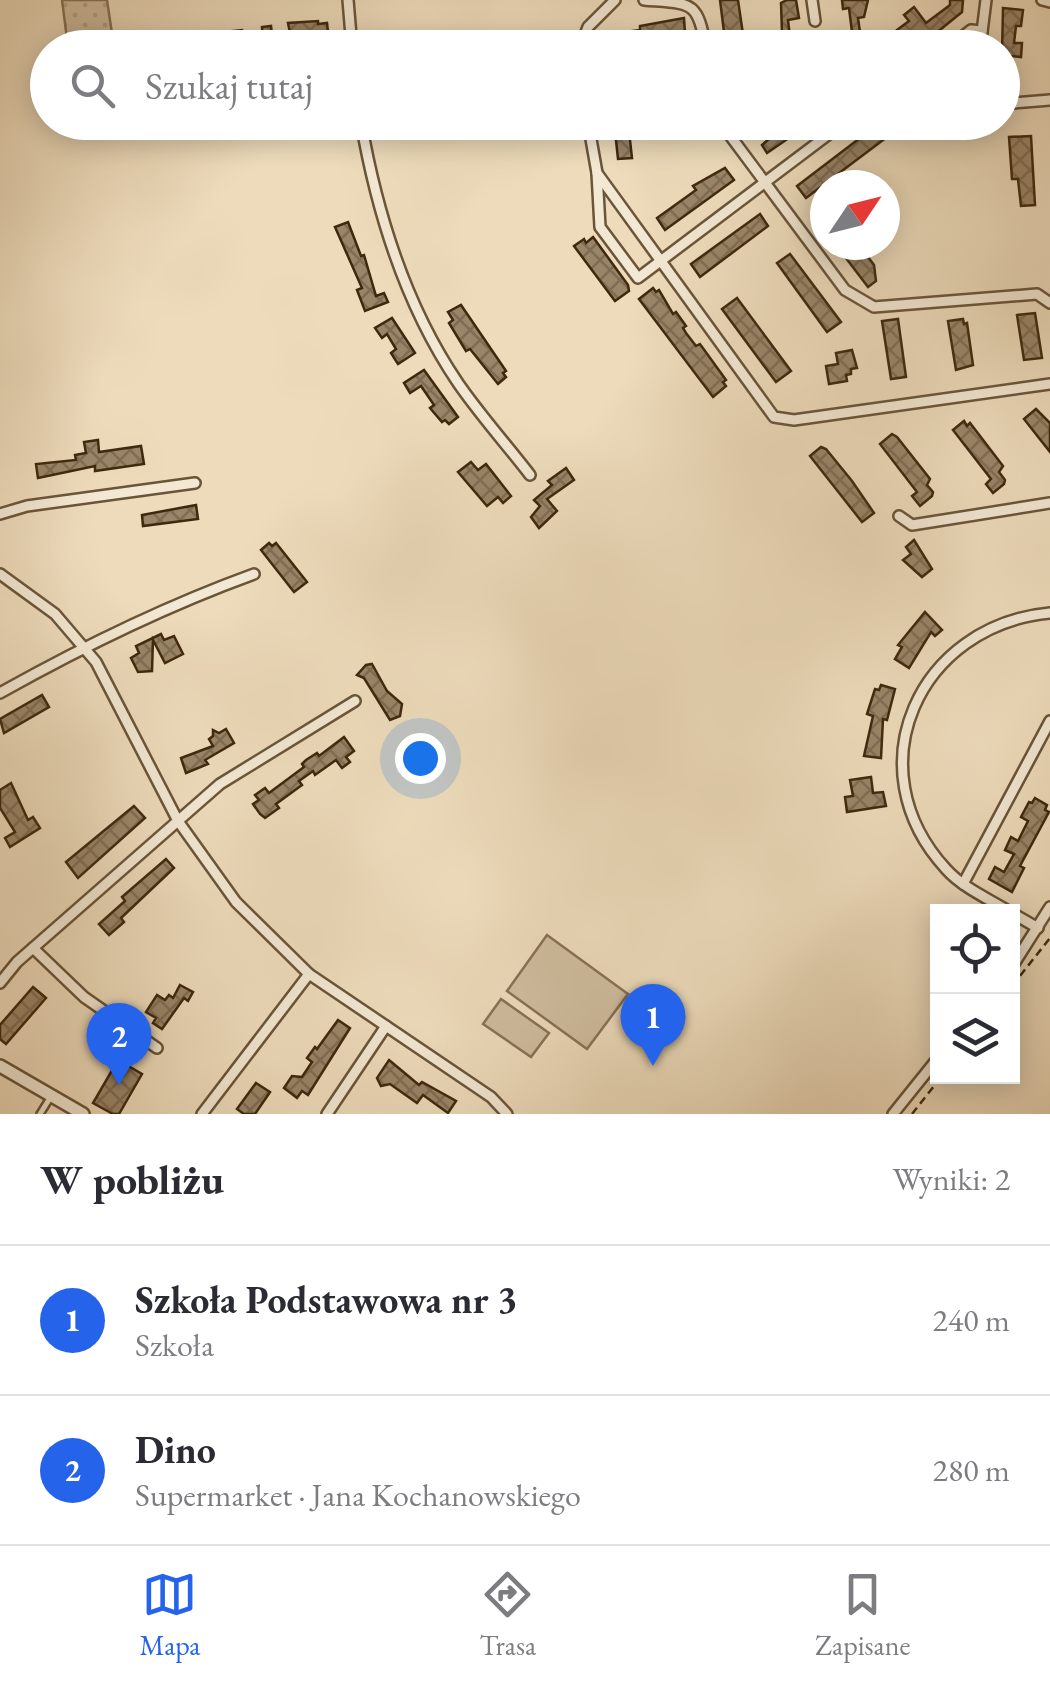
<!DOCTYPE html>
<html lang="pl">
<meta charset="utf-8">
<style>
body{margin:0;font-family:"EB Garamond",serif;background:#f7f7f7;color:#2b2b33}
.controls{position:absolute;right:30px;bottom:30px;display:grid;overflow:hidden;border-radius:0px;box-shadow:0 5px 25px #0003}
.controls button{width:90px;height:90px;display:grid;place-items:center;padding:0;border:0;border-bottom:2px solid #e1e1e2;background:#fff;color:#2b2b33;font:50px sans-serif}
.compass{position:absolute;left:810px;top:170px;width:90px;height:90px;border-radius:50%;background:#fff;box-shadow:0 5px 25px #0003;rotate:55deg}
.you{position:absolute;left:420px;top:758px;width:35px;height:35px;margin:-25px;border:8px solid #fff;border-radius:50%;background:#1a73e8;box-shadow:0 0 0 15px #1a73e833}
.badge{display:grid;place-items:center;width:65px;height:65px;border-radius:50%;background:#2563eb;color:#fff;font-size:32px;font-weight:700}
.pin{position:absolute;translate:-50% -82px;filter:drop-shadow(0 2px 5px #0008)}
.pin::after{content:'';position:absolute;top:52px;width:35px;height:30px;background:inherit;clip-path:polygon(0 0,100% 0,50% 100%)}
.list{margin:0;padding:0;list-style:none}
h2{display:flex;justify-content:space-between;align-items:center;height:130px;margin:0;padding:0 40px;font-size:42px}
h2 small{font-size:32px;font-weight:400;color:#7c7c81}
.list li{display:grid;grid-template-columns:65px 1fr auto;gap:30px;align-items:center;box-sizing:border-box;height:150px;padding:0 40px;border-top:2px solid #e1e1e2}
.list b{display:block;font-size:38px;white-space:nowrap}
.list p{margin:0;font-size:32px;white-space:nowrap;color:#7c7c81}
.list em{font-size:32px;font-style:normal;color:#7c7c81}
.icon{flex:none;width:55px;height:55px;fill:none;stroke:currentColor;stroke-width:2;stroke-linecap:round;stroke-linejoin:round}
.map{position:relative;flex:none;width:1050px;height:1114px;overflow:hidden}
.search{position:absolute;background:#fff;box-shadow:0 5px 25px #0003;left:30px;right:30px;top:30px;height:110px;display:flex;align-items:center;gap:25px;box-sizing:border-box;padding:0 35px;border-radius:55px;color:#7c7c81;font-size:38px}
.sheet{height:430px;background:#fff}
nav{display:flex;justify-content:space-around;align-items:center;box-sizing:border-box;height:140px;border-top:2px solid #e1e1e2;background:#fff;font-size:28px;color:#7c7c81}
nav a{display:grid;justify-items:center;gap:5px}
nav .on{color:#2563eb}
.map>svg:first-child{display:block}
</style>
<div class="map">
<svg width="1050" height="1114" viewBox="0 0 1050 1114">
<defs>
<pattern id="grass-dots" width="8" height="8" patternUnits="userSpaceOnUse" patternTransform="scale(2.5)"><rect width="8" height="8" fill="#cfbd9e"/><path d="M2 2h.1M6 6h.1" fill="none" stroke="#b3a287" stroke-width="1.8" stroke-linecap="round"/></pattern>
<pattern id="building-cross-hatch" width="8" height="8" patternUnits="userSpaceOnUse" patternTransform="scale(2.5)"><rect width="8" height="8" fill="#998568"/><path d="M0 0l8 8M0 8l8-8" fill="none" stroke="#7e6d54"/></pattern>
</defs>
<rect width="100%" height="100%" fill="#eddbbb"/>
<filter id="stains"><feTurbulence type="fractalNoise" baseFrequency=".002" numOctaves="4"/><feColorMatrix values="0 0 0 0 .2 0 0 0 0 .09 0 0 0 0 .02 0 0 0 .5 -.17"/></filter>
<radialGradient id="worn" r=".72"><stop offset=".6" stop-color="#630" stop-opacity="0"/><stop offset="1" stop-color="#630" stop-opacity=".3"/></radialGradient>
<polygon fill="url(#grass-dots)" stroke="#877256" stroke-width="2.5" points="62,0 107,0 114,47 68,47"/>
<g fill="#cfbd9e" stroke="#877256" stroke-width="2.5">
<polygon points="547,935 628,994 587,1049 507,991"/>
<polygon points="501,999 549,1033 531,1057 483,1024"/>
</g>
<g fill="url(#building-cross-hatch)" stroke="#3f280e" stroke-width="2.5">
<polygon points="720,0 738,0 745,48 726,48"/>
<polygon points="787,0 796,0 799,18 788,20 790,37 802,36 804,48 773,48 771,34 782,33 781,3"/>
<polygon points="842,0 868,0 864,17 858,18 862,46 847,46 845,33 852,32 849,8 843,9"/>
<polygon points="950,0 963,0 962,12 925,42 918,33 906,42 897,30 909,21 904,15 914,7 926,23 950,5"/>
<polygon points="1003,8 1023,10 1021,26 1016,26 1014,43 1022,43 1021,57 1002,55"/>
<polygon points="684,18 685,33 625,42 626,48 611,48 610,34 640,30 640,26"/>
<polygon points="318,21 318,24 327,23 329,40 300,42 301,46 288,48 222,48 222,42 234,41 232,31 242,30 243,39 263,37 262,27 271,26 272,35 290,33 288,23"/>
<polygon points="614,122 628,122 632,158 618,159"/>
<polygon points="767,122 773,130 783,122 812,122 767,153 762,145 769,139 760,127"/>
<polygon points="881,122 907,122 806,198 797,186"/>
<polygon points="1031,136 1035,205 1021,206 1018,179 1012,179 1009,137"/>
<polygon points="725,168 734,180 665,230 657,218 696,190 693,186"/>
<polygon points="760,214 768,226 700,277 691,264"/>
<polygon points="348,222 361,256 364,255 376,296 384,293 388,302 365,311 357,290 362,288 335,227"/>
<polygon points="593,237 628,285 629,291 615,301 574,246 584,239 586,243"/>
<polygon points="836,245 859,245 874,265 876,281 868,287"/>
<polygon points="790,254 841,322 827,332 777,263"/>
<polygon points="653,288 656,292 659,290 673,314 676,312 686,326 683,328 686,333 696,346 700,344 726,380 723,382 726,386 713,397 639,299"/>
<polygon points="737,298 791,371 776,382 722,309"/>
<polygon points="461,305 506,371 503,373 506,377 498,384 470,349 466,351 449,323 453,320 448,312"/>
<polygon points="1035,313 1042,358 1024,360 1017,315"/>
<polygon points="392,318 415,353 398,364 391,353 396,349 387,334 382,338 375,328"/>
<polygon points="898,319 906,377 891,379 882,321"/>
<polygon points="963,319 964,324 967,323 973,365 956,370 948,321"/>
<polygon points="852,350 857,368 851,369 851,374 846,375 847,381 829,384 826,366 838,364 836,353"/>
<polygon points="424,370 458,417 449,424 445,420 442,422 430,408 434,405 421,386 410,393 404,383"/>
<polygon points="1036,409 1050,423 1050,452 1024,419"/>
<polygon points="964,421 967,426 970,423 1003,466 999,472 1005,480 1004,484 993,493 986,484 991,479 953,430"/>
<polygon points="892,434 897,437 930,479 927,485 933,492 932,496 920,506 912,496 917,492 880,444"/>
<polygon points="98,440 99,452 141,446 144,464 95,471 95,466 38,478 36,464 76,460 75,455 86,453 84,442"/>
<polygon points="821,447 826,449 852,481 874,513 862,522 810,456"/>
<polygon points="471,462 478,470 486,464 511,496 503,503 498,497 487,506 458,472"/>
<polygon points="566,468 574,480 547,499 557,511 539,528 531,517 540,506 534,500 552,485 548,481"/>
<polygon points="196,505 198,519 143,526 142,515"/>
<polygon points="914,540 932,569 922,577 903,560 911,554 906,547"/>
<polygon points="269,543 272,546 276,543 307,582 294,592 261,550"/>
<polygon points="925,612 942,630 935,636 931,632 909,668 895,659 902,647 898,645"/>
<polygon points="161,634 164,640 174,636 183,654 165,663 153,640 152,671 138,672 131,658 139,653 136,646"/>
<polygon points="372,664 387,691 402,704 400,716 390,720 364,678 357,675 366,665"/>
<polygon points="881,685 895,689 887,720 883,719 881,758 864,756 873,716 867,714 875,689 879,690"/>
<polygon points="42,695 49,707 4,733 0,719"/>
<polygon points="226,729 234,743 205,760 208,764 186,773 181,758 213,746 209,739 213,736 213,730 219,733"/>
<polygon points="344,737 354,751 346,757 350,762 342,768 336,760 315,775 313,771 299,781 302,785 276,804 279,808 265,818 260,814 253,804 259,800 255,795 265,788 269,793 304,767 302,764 306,760 317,753 319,756"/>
<polygon points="871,777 873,793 883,792 886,806 847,812 845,797 853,796 850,780"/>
<polygon points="11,783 28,820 33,817 40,828 10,847 5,838 15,832 0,808 0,790"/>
<polygon points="1035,798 1047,805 1045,810 1049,812 1020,866 1024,868 1012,892 989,879 995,867 1004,872 1014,854 1005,850 1011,837 1018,841 1028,821 1021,817 1029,802 1032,803"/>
<polygon points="134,806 145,818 78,878 66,862"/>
<polygon points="166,859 174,868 121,918 124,922 109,935 99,924 125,901 122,897"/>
<polygon points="180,985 193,992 188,1001 184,998 162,1029 153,1023 156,1018 146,1012 157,995 165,1000 169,995 173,998"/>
<polygon points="33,987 46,998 6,1044 0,1039 0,1025"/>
<polygon points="338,1020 350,1028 308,1095 302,1091 297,1098 284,1088 292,1076 302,1077 312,1062 307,1058 315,1047 317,1049"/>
<polygon points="118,1060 142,1074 119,1114 113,1114 93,1103"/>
<polygon points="389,1060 419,1085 422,1082 456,1101 448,1113 423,1095 417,1103 390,1084 381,1086 377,1078"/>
<polygon points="256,1083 270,1092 255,1114 244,1114 237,1109"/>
</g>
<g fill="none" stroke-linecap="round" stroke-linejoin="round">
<defs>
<polyline id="service" points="40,1114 50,1098"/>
<g id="minor">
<polyline points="348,0 352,48"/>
<path d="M644,0C693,4 697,0 706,48"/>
<polyline points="812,0 815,21"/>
<polyline points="1042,0 1050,2"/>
<polyline points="580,48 588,27 615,0"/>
<polyline points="948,48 971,30 982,31"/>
<polyline points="980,48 986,0"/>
<polyline points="1002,104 1050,100"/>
<path d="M361,122C377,214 405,305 458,383C480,415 507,445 530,475"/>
<polyline points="588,122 597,173 774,417 794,420 1050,384"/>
<polyline points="720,122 845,290 874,307 1037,294 1050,303"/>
<polyline points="597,173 600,227 638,278 845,122"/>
<polyline points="0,514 27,506 195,483"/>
<polyline points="899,516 912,525 1050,503"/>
<polyline points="0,574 55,614 96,662 178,821 236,902 309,974 491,1097 507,1114"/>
<path d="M0,693C82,647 166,606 254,574"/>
<polyline points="963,884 1050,721"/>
<path d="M1010,912C989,899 963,888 946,869C853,768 919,625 1050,613"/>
<polyline points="1012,913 1038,928"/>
<polyline points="33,948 84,997 157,1048"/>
<polyline points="1012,967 1050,907"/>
<polyline points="0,983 17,962 220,784 355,701"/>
<polyline points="202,1114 309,974"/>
<polyline points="327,1114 386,1026"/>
<polyline points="893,1114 938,1058"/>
</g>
<polyline id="tertiary" points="0,1066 83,1114"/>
</defs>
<use href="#service" stroke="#6a5539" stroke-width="10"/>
<use href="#minor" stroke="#6a5539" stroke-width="14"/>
<use href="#tertiary" stroke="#6a5539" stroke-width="16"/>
<g stroke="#3f280e" stroke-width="2.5" stroke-dasharray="8 5" stroke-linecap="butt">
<polyline points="1012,986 1050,938"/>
<polyline points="912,1114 942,1076"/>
</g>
<use href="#service" stroke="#f3e8d3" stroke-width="5"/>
<use href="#minor" stroke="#f3e8d3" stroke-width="9"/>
<use href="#tertiary" stroke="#f3e8d3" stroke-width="11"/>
</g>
<rect width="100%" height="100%" filter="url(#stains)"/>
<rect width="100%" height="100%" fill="url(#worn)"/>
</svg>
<div class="controls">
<button><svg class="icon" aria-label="locate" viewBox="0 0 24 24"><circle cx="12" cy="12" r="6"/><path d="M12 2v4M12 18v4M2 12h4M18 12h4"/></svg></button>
<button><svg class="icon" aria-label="layers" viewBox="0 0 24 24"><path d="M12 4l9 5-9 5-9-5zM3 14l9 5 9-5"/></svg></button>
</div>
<svg class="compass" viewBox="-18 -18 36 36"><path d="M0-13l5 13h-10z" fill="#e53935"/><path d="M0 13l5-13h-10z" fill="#7c7c81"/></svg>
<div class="you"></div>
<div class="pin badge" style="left:653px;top:1066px">1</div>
<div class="pin badge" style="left:119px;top:1085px">2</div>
<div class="search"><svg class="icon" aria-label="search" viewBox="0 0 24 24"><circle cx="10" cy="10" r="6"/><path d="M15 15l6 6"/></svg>Szukaj tutaj</div>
</div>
<section class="sheet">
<h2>W pobliżu<small>Wyniki: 2</small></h2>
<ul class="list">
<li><span class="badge">1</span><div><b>Szkoła Podstawowa nr 3</b><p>Szkoła</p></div><em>240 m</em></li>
<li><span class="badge">2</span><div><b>Dino</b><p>Supermarket · Jana Kochanowskiego</p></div><em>280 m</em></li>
</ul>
</section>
<nav>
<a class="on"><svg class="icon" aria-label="map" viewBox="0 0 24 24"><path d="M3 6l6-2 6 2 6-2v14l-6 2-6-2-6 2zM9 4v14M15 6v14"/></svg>Mapa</a>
<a><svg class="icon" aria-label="directions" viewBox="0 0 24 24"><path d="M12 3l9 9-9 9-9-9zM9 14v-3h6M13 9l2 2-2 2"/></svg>Trasa</a>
<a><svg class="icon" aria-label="saved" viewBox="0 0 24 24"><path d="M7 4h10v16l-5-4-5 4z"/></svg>Zapisane</a>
</nav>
